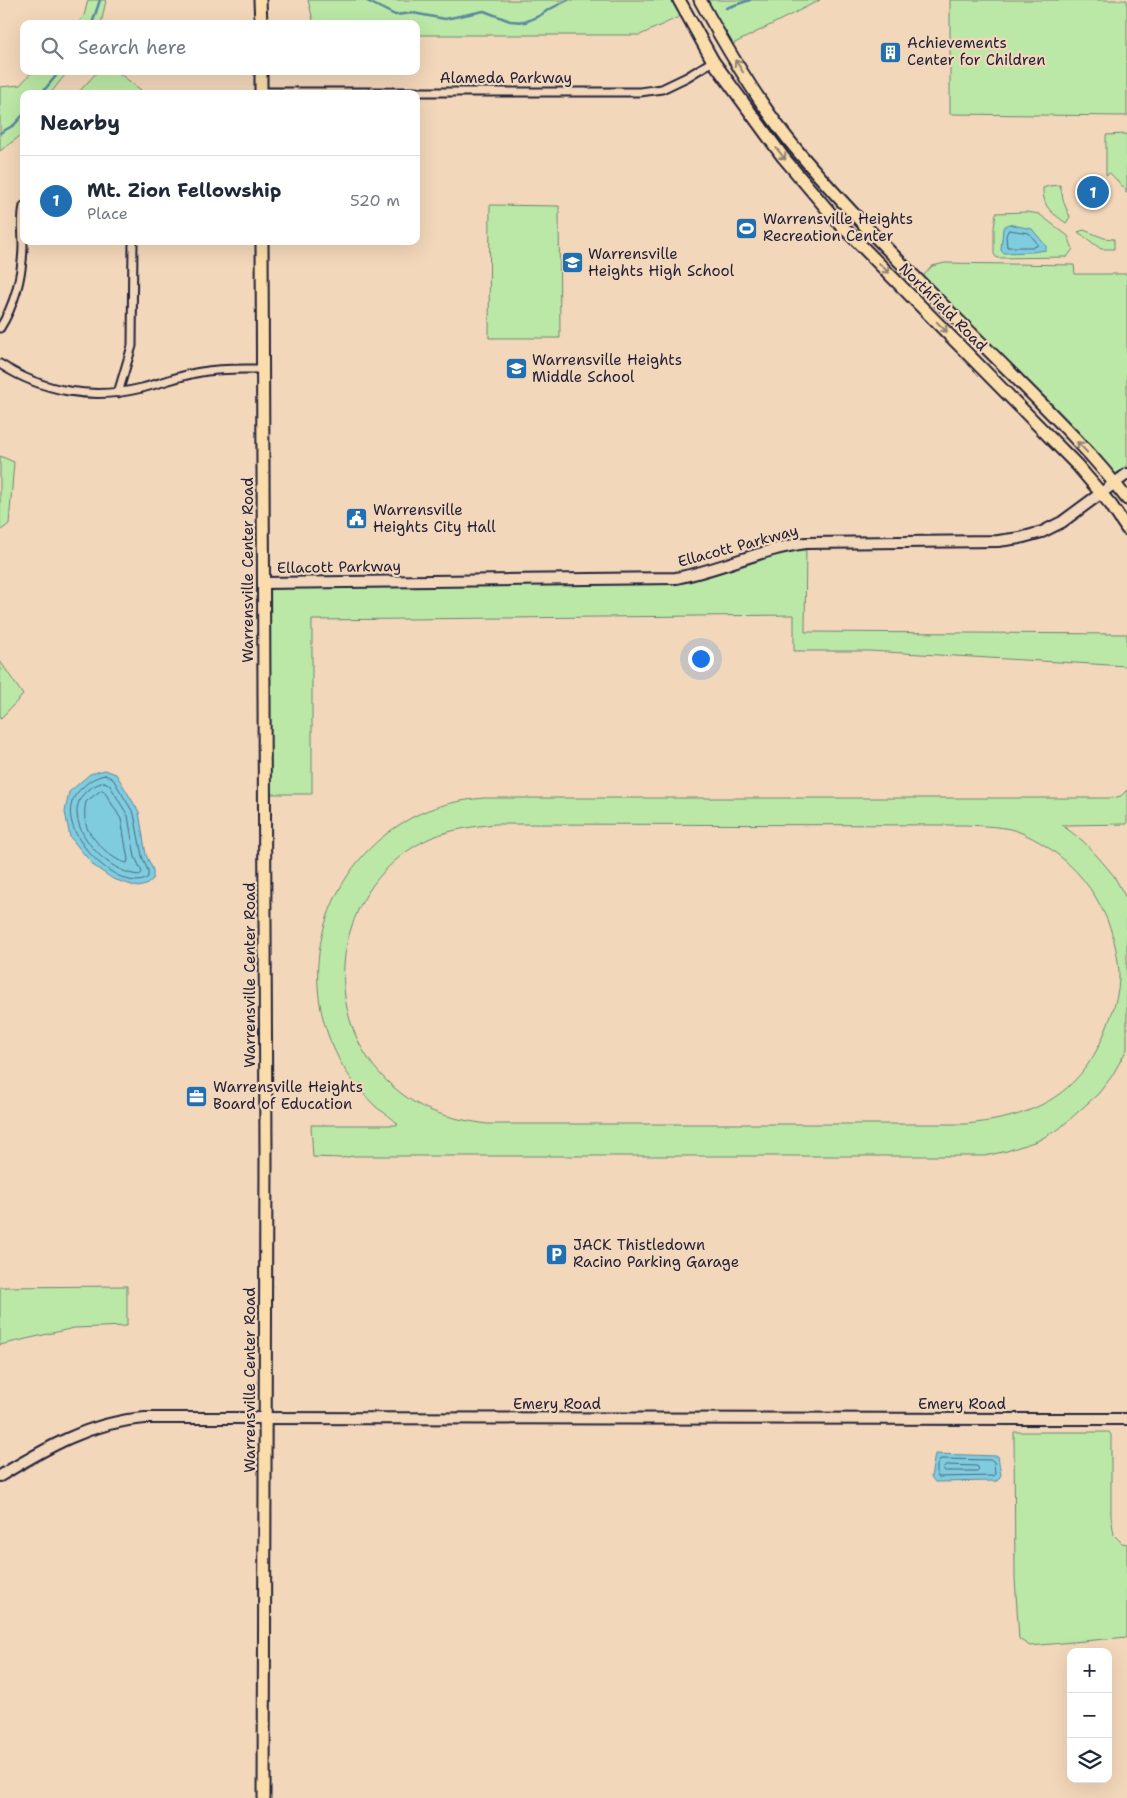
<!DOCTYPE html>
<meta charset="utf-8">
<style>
body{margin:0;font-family:"Shantell Sans",sans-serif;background:#f6f6f7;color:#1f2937}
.controls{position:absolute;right:15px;bottom:15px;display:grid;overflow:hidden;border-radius:10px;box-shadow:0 5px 20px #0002}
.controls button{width:45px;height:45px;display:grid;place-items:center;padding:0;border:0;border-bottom:1px solid #e0e1e3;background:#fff;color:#1f2937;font:25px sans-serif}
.you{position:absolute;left:700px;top:658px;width:18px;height:18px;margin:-12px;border:4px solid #fff;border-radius:50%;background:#1a73e8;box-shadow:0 0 0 8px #1a73e833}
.badge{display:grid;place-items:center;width:32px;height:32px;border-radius:50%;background:#1f6fb2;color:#fff;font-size:16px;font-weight:700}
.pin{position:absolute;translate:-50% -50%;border:2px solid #fff;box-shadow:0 1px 5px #0006}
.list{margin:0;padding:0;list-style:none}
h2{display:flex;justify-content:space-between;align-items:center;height:65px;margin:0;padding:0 20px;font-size:21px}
h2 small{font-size:16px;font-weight:400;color:#747a83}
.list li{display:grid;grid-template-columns:32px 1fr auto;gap:15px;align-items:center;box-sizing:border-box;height:90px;padding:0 20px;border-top:1px solid #e0e1e3}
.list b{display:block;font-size:19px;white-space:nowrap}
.list p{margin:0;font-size:16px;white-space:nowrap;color:#747a83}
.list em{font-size:16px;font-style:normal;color:#747a83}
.icon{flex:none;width:28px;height:28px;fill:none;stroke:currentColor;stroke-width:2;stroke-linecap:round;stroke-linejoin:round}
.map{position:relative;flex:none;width:1127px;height:1798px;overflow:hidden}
.search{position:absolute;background:#fff;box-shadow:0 5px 20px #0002;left:20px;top:20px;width:400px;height:55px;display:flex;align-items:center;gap:12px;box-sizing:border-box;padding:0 18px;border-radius:10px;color:#747a83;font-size:19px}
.panel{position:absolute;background:#fff;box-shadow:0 5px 20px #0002;left:20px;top:90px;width:400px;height:155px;border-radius:10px}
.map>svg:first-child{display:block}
</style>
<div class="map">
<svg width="1127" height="1798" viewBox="0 0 1127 1798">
<rect width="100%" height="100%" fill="#f3d7ba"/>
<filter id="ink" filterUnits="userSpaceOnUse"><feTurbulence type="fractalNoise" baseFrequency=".02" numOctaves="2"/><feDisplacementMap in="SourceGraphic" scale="10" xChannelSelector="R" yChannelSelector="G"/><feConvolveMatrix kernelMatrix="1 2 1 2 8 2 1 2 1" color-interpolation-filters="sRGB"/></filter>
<g filter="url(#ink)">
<g fill="#bbe8a6" stroke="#6e8570" fill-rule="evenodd">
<polygon points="88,0 106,0 101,24 77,24 84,16"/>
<polygon points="308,0 680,0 686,12 681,16 640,35 416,35 416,24 314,24"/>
<polygon points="700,0 820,0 727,47"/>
<polygon points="950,0 1127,0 1127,116 950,114"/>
<polygon points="33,71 68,71 50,94 24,94 24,133 0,151 0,87 20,85"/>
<polygon points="98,71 116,71 141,90 140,94 77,94"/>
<polygon points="1127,134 1127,193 1126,193 1126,190 1110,173 1106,175 1106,135"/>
<path d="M1060,185L1064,203L1070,217L1066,223C1051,212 1043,208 1043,188L1049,186Z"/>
<polygon points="490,205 559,206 560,338 489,338"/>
<polygon points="1027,212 1039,214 1068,236 1073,249 1067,257 997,258 994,254 994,228 996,213"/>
<polygon points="1084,230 1104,238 1114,239 1114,249 1101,249 1078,232"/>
<polygon points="945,263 1074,265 1075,274 1127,274 1127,474 1115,483 919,281 932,266"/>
<polygon points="0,456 14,462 9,524 0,531"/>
<polygon points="806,543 805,632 1127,634 1127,666 869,651 794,651 794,615 312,620 312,794 264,794 263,583 676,578"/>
<polygon points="0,661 23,695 0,719"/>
<path d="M1127,790V824L1062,825L1083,841L1098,857L1114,876L1127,900V1049L1112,1076L1098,1094L1059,1129L1037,1141L1007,1151L985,1156H353L342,1158L313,1157L311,1125H398C394,1118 382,1112 375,1106C359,1090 344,1072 335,1051C294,967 328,862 411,818C433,806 459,800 484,798H1113L1121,796ZM495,824L966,825C982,826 1008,826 1022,833C1078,858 1115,910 1119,972C1120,993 1112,1015 1104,1034C1093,1063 1071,1090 1043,1104C1018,1117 994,1121 966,1124H487C455,1119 428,1114 402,1094C315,1029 328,893 422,842C445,830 470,827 495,824Z"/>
<polygon points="127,1286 127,1326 74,1328 0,1345 0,1287"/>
<polygon points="1014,1432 1109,1432 1111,1435 1111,1516 1114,1535 1122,1543 1127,1544 1127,1637 1030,1646 1019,1639 1015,1578"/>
</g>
<g fill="#80ccdf" stroke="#5a889d">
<polygon points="1008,224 1032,229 1046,246 1046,250 1032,252 1003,253 1001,250 1003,228"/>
<polygon points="105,770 116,774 139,812 146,855 153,870 153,879 146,885 138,887 113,879 94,866 70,837 65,812 69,792 90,774"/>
<polygon points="935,1454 998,1456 1001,1475 997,1481 935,1482 931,1477"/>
</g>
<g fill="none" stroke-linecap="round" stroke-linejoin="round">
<g stroke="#48667d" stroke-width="1">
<polygon points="1009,230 1029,233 1037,243 1037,246 1032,247 1007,247 1006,236"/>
<path d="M105,775L113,779L134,814L142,856L148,871V877C124,899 40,823 82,788C89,781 95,777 105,775Z"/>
<path d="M104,782L109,784L128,816L135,857L142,872L140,875C98,873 43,800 104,782Z"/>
<path d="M102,790L104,791L121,819L128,860L127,863C113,861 95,842 88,830C84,822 84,811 86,802Z"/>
<polygon points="941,1459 992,1460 994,1462 995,1474 993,1476 938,1477 937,1475 937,1466"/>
<polygon points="946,1465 977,1466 979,1469 977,1471 945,1471 943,1469"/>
</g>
<g stroke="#5a889d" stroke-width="2.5">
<polyline points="365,0 395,15 413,13 445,19 484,11 510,21 525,22 539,16 548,10 568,0"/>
<polyline points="726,8 750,0"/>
<polyline points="92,24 100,0"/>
<polyline points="41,94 60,71"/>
<polyline points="0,133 14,125 24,114"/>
</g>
<defs>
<g id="street">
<polyline points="261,92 640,92 662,89 687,77 713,61"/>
<path d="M0,328C15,304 22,276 23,247C23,234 21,218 24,206"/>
<path d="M0,364C43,392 93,400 142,388C162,383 181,375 201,372C221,368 242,369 262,369"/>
<polyline points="118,393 132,346 133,241"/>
</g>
<g id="secondary">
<path d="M263,583L676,578C720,570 761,549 806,543L998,541L1020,538L1042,532L1062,522L1127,474"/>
<path d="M0,1476C46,1448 90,1422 145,1418L1127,1419"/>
</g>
<g id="primary">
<polyline points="260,0 261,24"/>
<polyline points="679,0 713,61 783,157 837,221 1077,465 1111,505 1127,529"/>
<path d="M700,0C728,51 763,111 801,155C869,235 946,307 1020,382C1057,419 1095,457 1127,499"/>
<polyline points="261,71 261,94"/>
<polyline points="262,241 266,1153 264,1798"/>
</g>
</defs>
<use href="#street" stroke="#22223b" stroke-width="11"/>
<use href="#secondary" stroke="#22223b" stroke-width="14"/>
<use href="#primary" stroke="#22223b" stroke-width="15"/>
<use href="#street" stroke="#f3d7ba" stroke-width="7"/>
<use href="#secondary" stroke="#f3d7ba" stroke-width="10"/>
<use href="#primary" stroke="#fbddab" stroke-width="11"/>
</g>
<defs><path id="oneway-shaft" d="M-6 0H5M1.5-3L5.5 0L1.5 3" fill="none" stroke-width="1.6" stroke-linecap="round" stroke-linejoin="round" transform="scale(1.25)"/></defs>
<g stroke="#8e8073">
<use href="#oneway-shaft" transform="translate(739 66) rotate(-123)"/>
<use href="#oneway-shaft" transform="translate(781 154) rotate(52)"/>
<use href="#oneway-shaft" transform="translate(884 268) rotate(45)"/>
<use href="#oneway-shaft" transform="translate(942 327) rotate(45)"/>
<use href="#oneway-shaft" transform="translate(1082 447) rotate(-133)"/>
</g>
</g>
<defs>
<symbol id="building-square" viewBox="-11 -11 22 22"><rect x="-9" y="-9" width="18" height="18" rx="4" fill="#1f6fb2" stroke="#f3d7ba"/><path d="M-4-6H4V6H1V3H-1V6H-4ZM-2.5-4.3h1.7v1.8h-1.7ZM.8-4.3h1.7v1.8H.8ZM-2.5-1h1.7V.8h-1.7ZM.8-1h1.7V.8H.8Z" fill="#fff"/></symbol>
<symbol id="stadium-square" viewBox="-11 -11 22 22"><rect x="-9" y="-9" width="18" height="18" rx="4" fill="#1f6fb2" stroke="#f3d7ba"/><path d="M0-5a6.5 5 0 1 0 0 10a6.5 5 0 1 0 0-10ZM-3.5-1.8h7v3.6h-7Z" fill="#fff"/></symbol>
<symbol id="school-square" viewBox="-11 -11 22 22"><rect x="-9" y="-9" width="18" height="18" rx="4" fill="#1f6fb2" stroke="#f3d7ba"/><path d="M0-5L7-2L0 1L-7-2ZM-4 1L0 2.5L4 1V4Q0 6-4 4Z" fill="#fff"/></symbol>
<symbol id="civic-square" viewBox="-11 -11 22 22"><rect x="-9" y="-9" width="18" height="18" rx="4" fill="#1f6fb2" stroke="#f3d7ba"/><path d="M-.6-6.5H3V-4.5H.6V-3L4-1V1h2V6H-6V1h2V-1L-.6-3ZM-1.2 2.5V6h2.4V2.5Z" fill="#fff"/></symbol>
<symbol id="office-square" viewBox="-11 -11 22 22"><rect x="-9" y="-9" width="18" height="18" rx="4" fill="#1f6fb2" stroke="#f3d7ba"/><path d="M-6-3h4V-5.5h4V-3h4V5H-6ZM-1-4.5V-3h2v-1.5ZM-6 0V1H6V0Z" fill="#fff"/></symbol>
<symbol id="parking-square" viewBox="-11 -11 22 22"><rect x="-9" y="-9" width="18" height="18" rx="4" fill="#1f6fb2" stroke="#f3d7ba"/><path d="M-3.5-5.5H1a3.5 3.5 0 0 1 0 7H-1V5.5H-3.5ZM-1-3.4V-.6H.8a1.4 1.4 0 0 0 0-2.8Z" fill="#fff"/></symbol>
</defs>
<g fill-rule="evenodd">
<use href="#building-square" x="878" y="40" width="25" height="25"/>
<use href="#stadium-square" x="734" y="216" width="25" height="25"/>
<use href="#school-square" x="560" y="250" width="25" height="25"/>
<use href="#school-square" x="504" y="356" width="25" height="25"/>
<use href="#civic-square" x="344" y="506" width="25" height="25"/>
<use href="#office-square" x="184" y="1084" width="25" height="25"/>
<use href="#parking-square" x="544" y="1242" width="25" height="25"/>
</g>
<g text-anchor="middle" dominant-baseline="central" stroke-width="4.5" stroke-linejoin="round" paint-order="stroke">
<g font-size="15" fill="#22223b" stroke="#f3d7ba" text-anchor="start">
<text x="907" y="43">Achievements<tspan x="907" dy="17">Center for Children</tspan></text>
<text x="763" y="219">Warrensville Heights<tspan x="763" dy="17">Recreation Center</tspan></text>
<text x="588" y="254">Warrensville<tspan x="588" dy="17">Heights High School</tspan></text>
<text x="532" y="360">Warrensville Heights<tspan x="532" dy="17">Middle School</tspan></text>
<text x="373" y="510">Warrensville<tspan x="373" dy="17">Heights City Hall</tspan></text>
<text x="213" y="1087">Warrensville Heights<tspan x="213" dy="17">Board of Education</tspan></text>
<text x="573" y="1245">JACK Thistledown<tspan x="573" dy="17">Racino Parking Garage</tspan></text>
</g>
<g font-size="15" fill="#22223b" stroke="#f3d7ba">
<text x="506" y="78">Alameda Parkway</text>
<text transform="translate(943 307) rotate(45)">Northfield Road</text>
<text transform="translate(738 546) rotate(-15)">Ellacott Parkway</text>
<text transform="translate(339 567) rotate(-1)">Ellacott Parkway</text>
<text transform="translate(248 570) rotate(-90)">Warrensville Center Road</text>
<text transform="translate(250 975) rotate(-90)">Warrensville Center Road</text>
<text transform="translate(250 1380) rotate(-90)">Warrensville Center Road</text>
<text x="557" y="1404">Emery Road</text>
<text x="962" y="1404">Emery Road</text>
</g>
</g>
</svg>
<div class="controls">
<button>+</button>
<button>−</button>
<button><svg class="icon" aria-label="layers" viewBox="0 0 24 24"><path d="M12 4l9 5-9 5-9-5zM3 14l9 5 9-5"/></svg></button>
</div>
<div class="you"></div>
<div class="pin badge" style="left:1093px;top:192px">1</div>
<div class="search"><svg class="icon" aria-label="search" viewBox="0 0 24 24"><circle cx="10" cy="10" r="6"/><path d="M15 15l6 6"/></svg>Search here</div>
<section class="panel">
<h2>Nearby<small></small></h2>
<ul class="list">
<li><span class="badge">1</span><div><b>Mt. Zion Fellowship</b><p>Place</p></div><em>520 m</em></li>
</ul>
</section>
</div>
